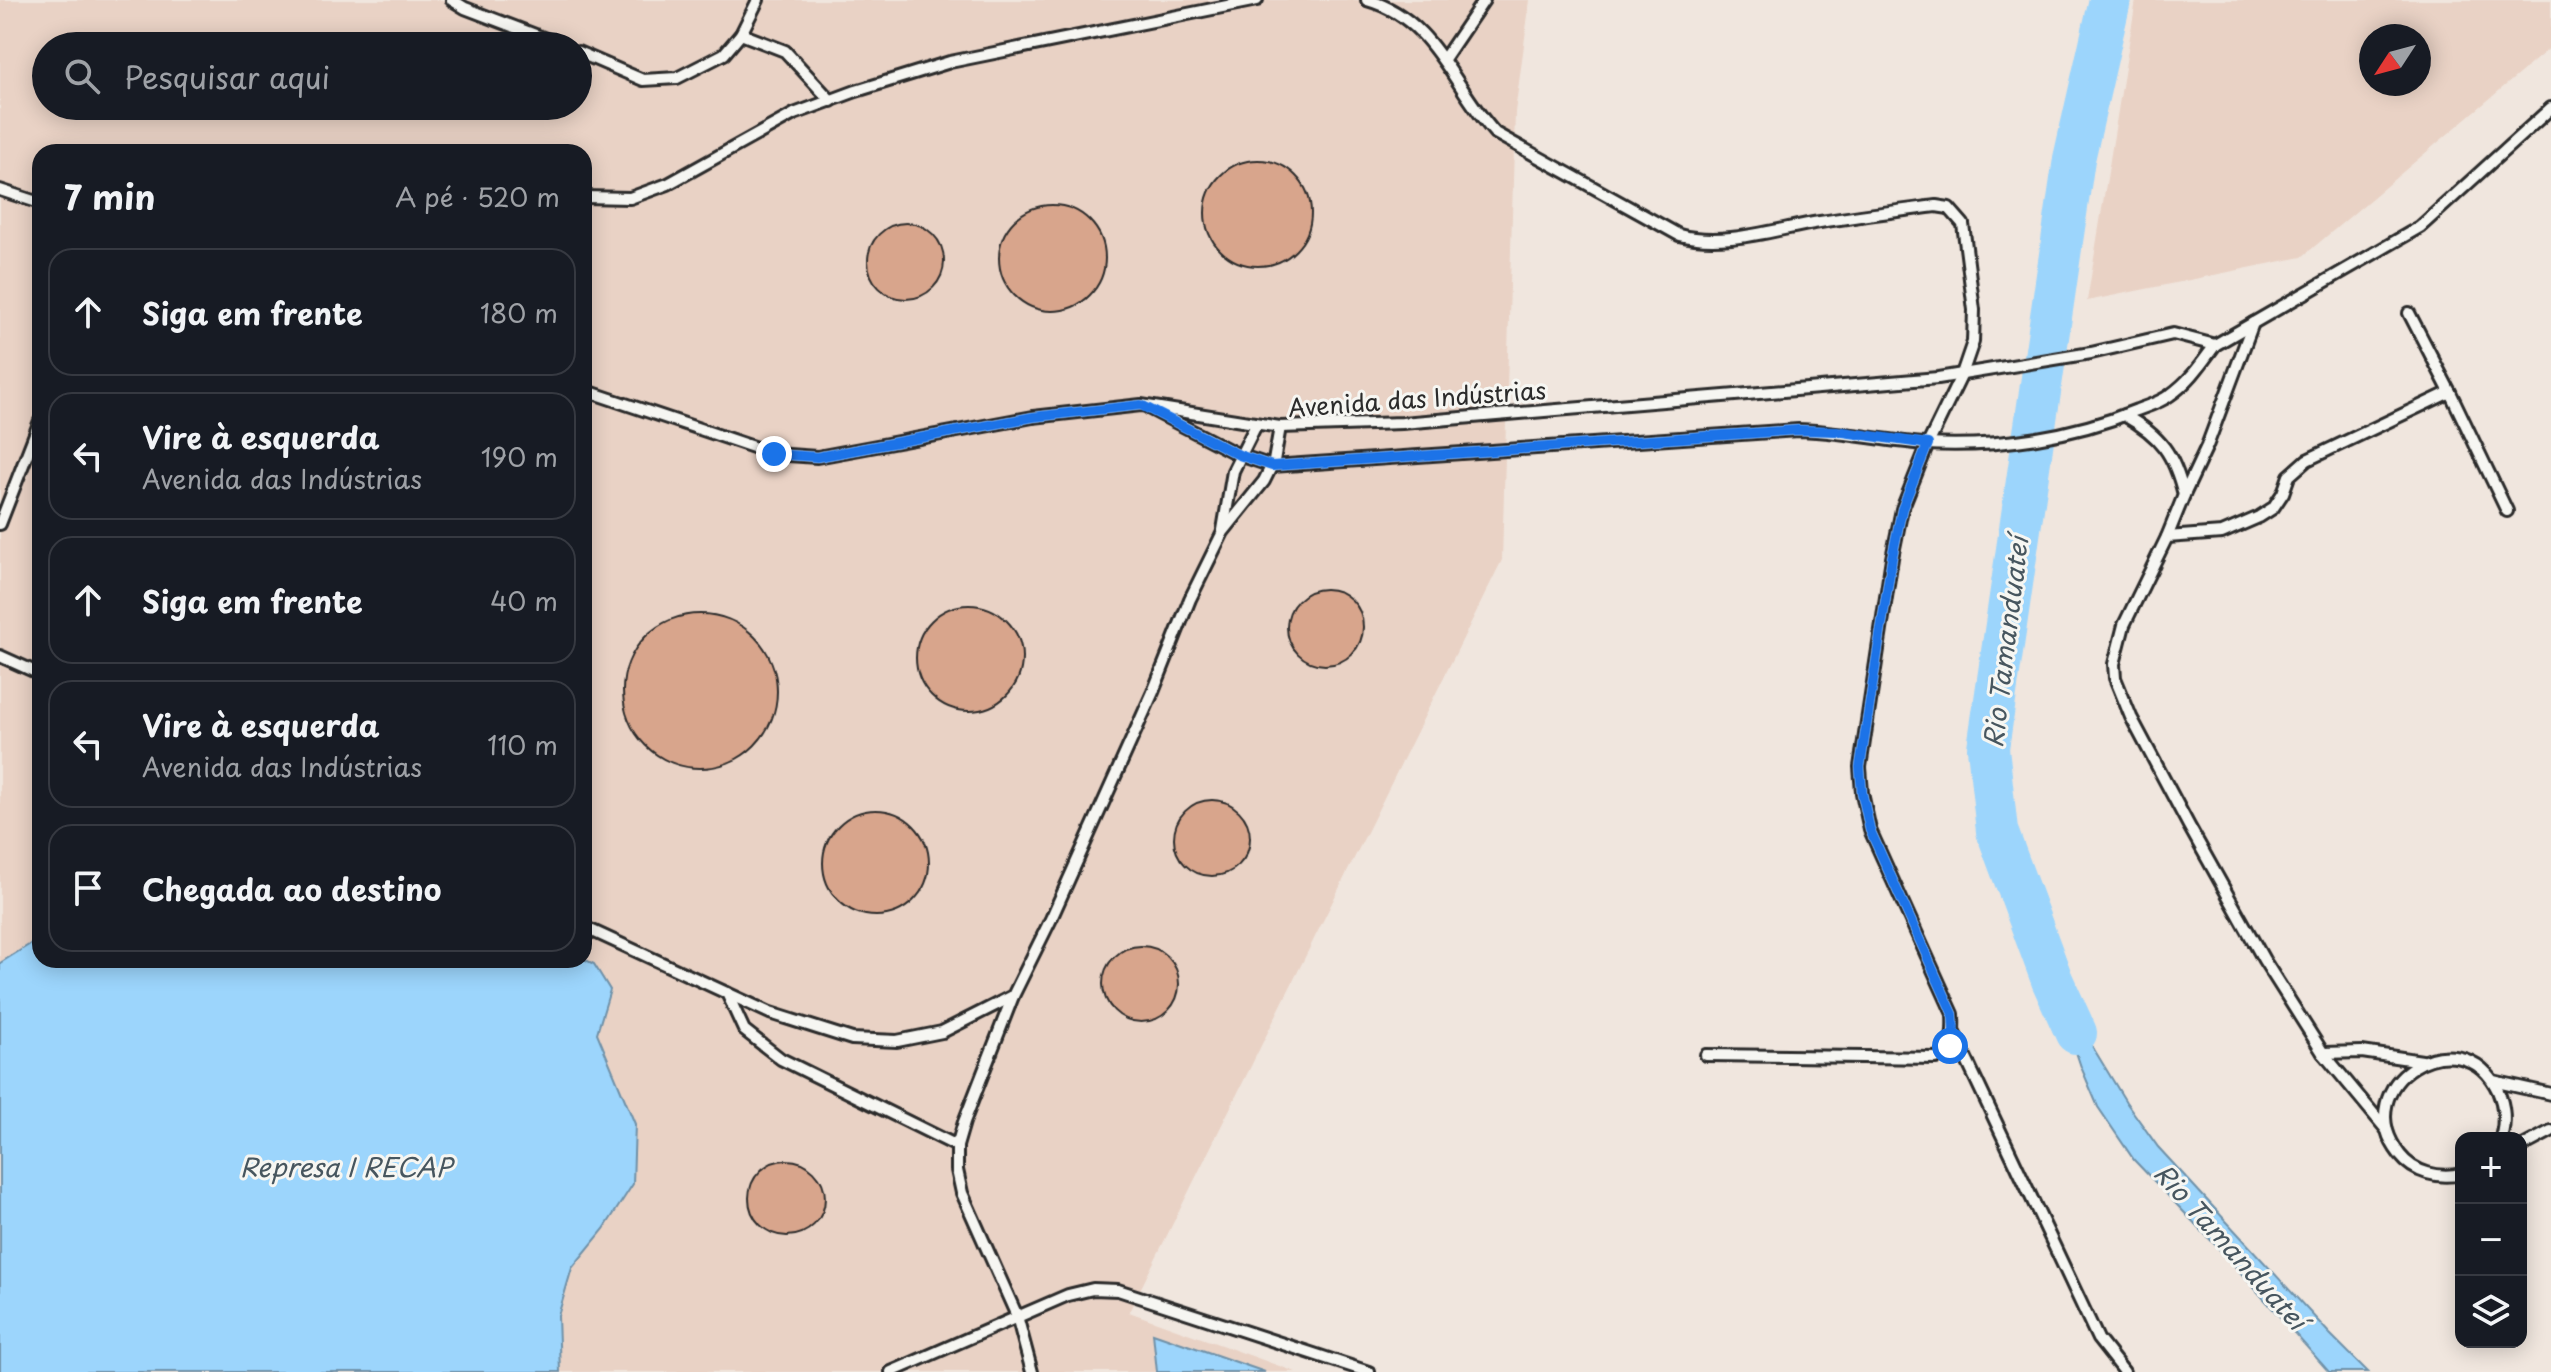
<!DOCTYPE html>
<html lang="pt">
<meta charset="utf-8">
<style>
body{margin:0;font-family:"Playpen Sans",sans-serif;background:#242831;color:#f1f3f6}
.controls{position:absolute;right:24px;bottom:24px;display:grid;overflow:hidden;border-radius:16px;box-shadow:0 4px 20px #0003}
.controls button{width:72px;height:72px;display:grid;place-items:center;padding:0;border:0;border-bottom:2px solid #363941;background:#171b24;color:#f1f3f6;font:40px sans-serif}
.compass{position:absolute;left:2359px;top:24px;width:72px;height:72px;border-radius:50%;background:#171b24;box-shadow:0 4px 20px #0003;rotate:234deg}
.stop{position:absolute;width:24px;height:24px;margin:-18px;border:6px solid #1a73e8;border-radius:50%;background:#fff}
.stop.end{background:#1a73e8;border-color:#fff;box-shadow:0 2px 8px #0008}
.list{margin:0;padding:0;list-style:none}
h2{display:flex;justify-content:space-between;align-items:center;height:104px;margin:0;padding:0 32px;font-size:34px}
h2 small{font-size:26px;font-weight:400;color:#9ea1a6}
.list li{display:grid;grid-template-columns:52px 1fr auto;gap:24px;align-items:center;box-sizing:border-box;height:128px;margin:0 16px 16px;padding:0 16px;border:2px solid #363941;border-radius:24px}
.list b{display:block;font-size:30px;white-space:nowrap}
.list p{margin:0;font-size:26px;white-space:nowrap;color:#9ea1a6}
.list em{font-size:26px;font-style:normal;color:#9ea1a6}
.icon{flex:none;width:44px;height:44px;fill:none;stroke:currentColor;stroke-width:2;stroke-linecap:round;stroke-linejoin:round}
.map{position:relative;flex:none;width:2551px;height:1372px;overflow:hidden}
.search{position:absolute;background:#171b24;box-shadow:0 4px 20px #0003;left:32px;top:32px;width:560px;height:88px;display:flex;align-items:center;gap:20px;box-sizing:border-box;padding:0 28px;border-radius:44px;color:#9ea1a6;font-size:30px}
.panel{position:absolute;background:#171b24;box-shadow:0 4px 20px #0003;left:32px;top:144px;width:560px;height:824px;border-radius:24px}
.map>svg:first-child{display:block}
</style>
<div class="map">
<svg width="2551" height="1372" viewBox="0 0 2551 1372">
<rect width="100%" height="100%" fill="#f0e6de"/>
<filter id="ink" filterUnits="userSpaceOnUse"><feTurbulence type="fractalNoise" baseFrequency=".0125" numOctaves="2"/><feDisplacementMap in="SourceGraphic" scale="16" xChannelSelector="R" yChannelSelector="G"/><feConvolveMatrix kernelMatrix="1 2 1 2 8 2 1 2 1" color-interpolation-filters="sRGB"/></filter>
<g filter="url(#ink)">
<g fill="#e9d2c5" fill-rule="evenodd">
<path d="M0,0H1530L1515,112L1502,560L1129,1312L1296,1372H0ZM46,46H578V106H46ZM40,152H584V960H40Z"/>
<path d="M2136,0H2551V47L2302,257L2087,301ZM2371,36H2419V84H2371Z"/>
</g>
<g fill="#9cd5fc" stroke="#6f91a8" stroke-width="2">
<polygon points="40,938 40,960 584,959 594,964 610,990 597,1033 635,1124 633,1184 604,1229 572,1268 558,1316 560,1372 0,1372 0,963"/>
<polygon points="2052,980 2126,1102 2158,1147 2330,1334 2368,1372 2329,1372 2224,1254 2134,1160 2098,1107 2081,1067"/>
<polygon points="1153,1333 1265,1372 1157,1372"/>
</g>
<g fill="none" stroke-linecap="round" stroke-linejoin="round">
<polyline stroke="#9cd5fc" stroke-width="42" points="2076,1033 2052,980 1997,831 1988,748 2074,159 2110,0"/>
</g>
<g fill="#d8a58c" stroke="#2b2b2b" stroke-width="2">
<circle cx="1258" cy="213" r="53"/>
<circle cx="1052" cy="258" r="53"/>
<circle cx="906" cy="261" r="38"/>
<circle cx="1325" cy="627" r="38"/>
<circle cx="969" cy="658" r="53"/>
<circle cx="700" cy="691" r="77"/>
<circle cx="1212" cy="838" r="38"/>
<circle cx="876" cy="863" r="53"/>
<circle cx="1141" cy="984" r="38"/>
<circle cx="787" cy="1198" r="38"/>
</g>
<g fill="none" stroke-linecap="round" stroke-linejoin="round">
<defs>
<g id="lane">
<polyline points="452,0 465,8 564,46"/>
<path d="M1367,0C1435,19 1452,86 1495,133L1679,235C1724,247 1775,229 1820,222C1858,216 1898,211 1936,206L1949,208L1963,224L1974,310L1973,342L1962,374L1928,444L1902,509L1892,558L1860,767L1862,793L1870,830L1953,1014C1954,1033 1954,1047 1936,1058L1706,1055"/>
<polyline points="741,34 785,51 831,101"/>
<polyline points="578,52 643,80 677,78 724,54 741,34 758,0"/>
<polyline points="1444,59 1484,0"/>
<polyline points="0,190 40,203"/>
<polyline points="584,197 630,198 668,184 794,114 856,91 950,62 1257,0"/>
<polyline points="2409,313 2450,392"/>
<polyline points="2253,323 2207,446 2184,495 2167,537 2124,625 2114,664 2115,678 2131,717 2189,826 2264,960 2323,1053 2386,1129"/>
<polyline points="584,390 774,454 817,457 1033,417 1141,405 1280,427 1402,423 1938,378 2091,353 2173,334 2215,345"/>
<path d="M1150,409L1239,455L1272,466L1798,430C1842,431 1883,441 1926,444C1996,448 2072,437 2137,410C2148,406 2161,402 2170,395C2190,381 2201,364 2215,345L2420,227L2551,108"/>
<path d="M2124,415C2161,436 2174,454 2184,495"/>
<polyline points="0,524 40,421"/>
<polyline points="1223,530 1233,471 1256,425"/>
<polyline points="2167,537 2222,533 2259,517 2273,508 2283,493 2289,476 2307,460 2450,392 2507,511"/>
<polyline points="0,656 40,674"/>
<polyline points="584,927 770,1013 852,1039 897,1041 942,1032 1013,996 1051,919 1153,692 1190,599 1223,532 1264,481 1274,461 1280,427"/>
<polyline points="727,993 744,1030 781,1059 957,1146"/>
<polyline points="1013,996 964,1122 957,1146 957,1170 962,1193 1017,1316 1032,1372"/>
<polyline points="1954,1033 2098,1339 2124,1372"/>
<polyline points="2323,1053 2362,1052 2422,1061"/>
<polyline points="2493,1081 2551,1094"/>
<polyline points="2521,1147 2551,1131"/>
<path d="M2461,1174C2439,1179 2414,1173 2400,1155C2344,1084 2461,1012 2498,1091C2505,1107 2506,1121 2501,1138"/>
<polyline points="891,1372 1068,1295 1093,1289 1118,1290 1369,1372"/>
</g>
</defs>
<use href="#lane" stroke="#2b2b2b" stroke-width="16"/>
<use href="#lane" stroke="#f6f6f2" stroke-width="10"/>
</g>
</g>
<g fill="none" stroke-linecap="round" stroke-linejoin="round" filter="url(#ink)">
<polyline stroke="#1a73e8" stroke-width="10" points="774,454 817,457 1033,417 1141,405 1239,455 1272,466 1798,430 1836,431 1928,444 1902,509 1892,558 1860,767 1862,793 1870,830 1953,1014 1954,1033 1950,1046"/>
</g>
<g text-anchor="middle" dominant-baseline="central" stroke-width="6" stroke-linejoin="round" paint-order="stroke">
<g font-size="24" fill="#2b2b2b" stroke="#f6f6f2">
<text transform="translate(1417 398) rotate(-4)">Avenida das Indústrias</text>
</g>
<g font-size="26" font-style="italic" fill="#47565f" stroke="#f6f6f2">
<text transform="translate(2005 642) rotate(-83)">Rio Tamanduateí</text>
<text x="346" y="1166">Represa I RECAP</text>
<text transform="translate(2231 1246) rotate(48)">Rio Tamanduateí</text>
</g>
</g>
</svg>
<div class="controls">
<button>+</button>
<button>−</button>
<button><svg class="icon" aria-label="layers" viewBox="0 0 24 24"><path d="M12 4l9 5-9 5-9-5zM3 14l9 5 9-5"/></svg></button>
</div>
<svg class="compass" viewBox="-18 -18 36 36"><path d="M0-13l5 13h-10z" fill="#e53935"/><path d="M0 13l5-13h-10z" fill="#9ea1a6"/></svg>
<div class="stop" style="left:1950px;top:1046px"></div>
<div class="stop end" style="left:774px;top:454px"></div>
<div class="search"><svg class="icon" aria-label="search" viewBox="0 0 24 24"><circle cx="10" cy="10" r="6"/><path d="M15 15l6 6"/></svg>Pesquisar aqui</div>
<section class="panel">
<h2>7 min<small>A pé · 520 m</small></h2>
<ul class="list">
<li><svg class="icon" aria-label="ahead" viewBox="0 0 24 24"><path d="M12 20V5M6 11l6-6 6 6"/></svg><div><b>Siga em frente</b></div><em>180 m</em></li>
<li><svg class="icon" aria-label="left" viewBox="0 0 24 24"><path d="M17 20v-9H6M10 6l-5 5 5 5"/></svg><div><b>Vire à esquerda</b><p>Avenida das Indústrias</p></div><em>190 m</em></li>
<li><svg class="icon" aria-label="ahead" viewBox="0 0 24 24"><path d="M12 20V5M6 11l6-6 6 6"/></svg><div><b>Siga em frente</b></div><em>40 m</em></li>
<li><svg class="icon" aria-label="left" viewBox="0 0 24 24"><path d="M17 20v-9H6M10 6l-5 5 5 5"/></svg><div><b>Vire à esquerda</b><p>Avenida das Indústrias</p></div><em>110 m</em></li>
<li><svg class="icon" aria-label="arrive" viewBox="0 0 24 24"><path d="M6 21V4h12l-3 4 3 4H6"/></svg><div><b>Chegada ao destino</b></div></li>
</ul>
</section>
</div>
